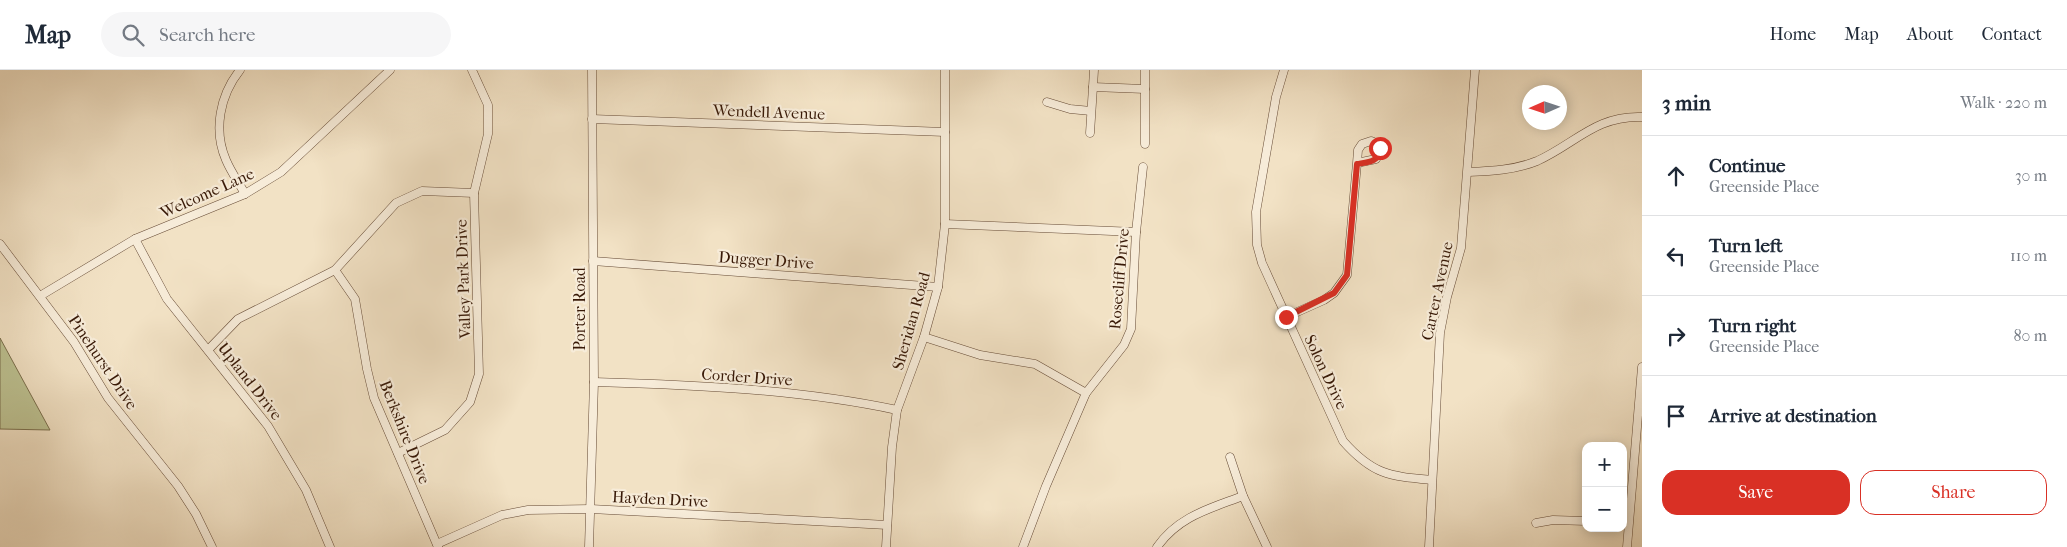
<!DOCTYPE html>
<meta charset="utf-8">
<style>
body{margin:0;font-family:"IM FELL French Canon",serif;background:#f6f6f7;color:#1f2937}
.controls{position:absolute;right:15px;bottom:15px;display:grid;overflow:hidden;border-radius:10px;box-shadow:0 2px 12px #0003}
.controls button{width:45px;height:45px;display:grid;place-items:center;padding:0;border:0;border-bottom:1px solid #e0e1e3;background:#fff;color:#1f2937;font:25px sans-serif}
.compass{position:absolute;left:1522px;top:15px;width:45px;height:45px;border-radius:50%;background:#fff;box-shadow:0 2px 12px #0003;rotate:267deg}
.stop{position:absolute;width:15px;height:15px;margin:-11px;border:4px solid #d93025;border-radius:50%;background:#fff}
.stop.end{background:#d93025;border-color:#fff;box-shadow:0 1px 5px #0008}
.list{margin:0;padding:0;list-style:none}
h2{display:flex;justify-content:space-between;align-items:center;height:65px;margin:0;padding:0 20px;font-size:21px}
h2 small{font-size:16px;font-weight:400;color:#747a83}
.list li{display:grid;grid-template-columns:32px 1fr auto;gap:15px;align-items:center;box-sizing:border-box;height:80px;padding:0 20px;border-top:1px solid #e0e1e3}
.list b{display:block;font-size:19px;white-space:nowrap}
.list p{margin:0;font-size:16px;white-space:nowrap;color:#747a83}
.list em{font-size:16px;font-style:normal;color:#747a83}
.actions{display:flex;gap:10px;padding:15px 20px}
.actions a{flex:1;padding:11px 0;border:1px solid #d93025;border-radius:15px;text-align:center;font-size:18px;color:#d93025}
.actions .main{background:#d93025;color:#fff}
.icon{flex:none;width:28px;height:28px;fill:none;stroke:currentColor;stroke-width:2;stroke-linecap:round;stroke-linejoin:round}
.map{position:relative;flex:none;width:1642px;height:477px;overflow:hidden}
header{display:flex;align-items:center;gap:30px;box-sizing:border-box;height:70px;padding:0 25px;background:#fff;border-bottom:1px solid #e0e1e3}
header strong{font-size:24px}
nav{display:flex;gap:28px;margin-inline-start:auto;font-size:18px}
.search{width:350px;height:45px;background:#f6f6f7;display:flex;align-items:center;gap:12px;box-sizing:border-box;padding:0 18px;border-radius:28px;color:#747a83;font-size:19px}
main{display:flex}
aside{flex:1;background:#fff}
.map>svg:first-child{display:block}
</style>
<header>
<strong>Map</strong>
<div class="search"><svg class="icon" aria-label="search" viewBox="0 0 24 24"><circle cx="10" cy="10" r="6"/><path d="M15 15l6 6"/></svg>Search here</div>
<nav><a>Home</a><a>Map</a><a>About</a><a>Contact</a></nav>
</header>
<main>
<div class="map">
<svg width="1642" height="477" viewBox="0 0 1642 477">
<rect width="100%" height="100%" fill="#f2e2c5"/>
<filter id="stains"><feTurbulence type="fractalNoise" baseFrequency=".004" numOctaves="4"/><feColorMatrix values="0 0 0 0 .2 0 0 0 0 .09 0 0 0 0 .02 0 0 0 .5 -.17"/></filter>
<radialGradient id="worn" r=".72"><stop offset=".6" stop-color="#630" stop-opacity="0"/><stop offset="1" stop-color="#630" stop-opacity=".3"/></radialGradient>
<polygon fill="#bdc292" stroke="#7a6e4c" points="0,268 50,360 0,359"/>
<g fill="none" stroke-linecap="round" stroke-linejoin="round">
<defs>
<g id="minor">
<path d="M240,0C220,25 213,60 226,90C231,102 239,113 245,124"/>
<path d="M1284,0L1276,27L1256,142L1257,175L1262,193L1343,371C1373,405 1389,406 1432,410"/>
<polyline points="1093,17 1094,0"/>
<polyline points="1047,32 1070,39 1091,41"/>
<polyline points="592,49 945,62"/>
<polyline points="1090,63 1093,17 1145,19"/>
<polyline points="1145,74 1145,0"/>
<path d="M1468,102C1491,101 1515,100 1537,91C1575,74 1596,45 1642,47"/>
<polyline points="945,154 1136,162"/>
<polyline points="135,169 167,229 268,356 306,420 330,477"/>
<polyline points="0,174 74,272 108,328 178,416 196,444 212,477"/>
<polyline points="593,191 938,217"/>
<polyline points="335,200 355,229 367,299 374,328 438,477"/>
<polyline points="40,226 135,169 245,124 281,102 390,0"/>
<polyline points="1286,247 1324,230 1334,223 1347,205 1357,93 1376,89 1380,82 1378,74 1371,71 1362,74 1358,80 1357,93"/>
<polyline points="924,267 980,285 1035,294 1086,323"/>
<polyline points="208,280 238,249 335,200 396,133 422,121 474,123"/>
<path d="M594,312C695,315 798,319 897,340"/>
<polyline points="398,383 445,360 470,332 479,304 474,123 488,64 488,35 472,0"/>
<polyline points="1230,387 1243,426 1267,477"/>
<polyline points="1536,453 1553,450 1586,451"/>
<polyline points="437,474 502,445 528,440 591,439 887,455"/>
<polyline points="589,477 594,312 592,0"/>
<polyline points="886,477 892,377 897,340 924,267 938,217 945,154 945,0"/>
<polyline points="1023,477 1046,416 1086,323 1124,275 1131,259 1136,162 1143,97"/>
<path d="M1157,477C1179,446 1209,439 1243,426"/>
<polyline points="1429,477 1440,263 1447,227 1461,178 1475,0"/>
<polyline points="1627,477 1642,297"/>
</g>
</defs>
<use href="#minor" stroke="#664b36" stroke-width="9"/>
<use href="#minor" stroke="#f7ecd9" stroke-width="8"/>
</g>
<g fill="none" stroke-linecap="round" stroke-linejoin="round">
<path stroke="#d93025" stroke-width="6" d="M1286,247L1334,223L1347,205L1357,94C1368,92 1380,92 1380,78"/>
</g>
<g text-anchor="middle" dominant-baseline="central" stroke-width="4.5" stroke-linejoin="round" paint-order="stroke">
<g font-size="16" fill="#381907" stroke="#f7ecd9">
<text transform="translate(769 42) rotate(2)">Wendell Avenue</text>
<text transform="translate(207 123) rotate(-24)">Welcome Lane</text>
<text transform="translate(766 190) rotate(4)">Dugger Drive</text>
<text transform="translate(463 209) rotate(-92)">Valley Park Drive</text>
<text transform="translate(1119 209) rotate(-85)">Rosecliff Drive</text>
<text transform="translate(1437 221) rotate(-78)">Carter Avenue</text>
<text transform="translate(579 239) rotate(-90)">Porter Road</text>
<text transform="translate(911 251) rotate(-74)">Sheridan Road</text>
<text transform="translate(103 292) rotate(56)">Pinehurst Drive</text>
<text transform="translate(1326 302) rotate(65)">Solon Drive</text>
<text transform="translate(747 307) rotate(4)">Corder Drive</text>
<text transform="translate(250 311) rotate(52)">Upland Drive</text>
<text transform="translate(405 362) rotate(68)">Berkshire Drive</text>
<text transform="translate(660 429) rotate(3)">Hayden Drive</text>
</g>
</g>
<rect width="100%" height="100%" filter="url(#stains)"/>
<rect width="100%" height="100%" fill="url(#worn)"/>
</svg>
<div class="controls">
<button>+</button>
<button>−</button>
</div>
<svg class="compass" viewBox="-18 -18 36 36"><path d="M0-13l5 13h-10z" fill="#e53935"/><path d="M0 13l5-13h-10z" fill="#747a83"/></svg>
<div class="stop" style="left:1380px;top:78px"></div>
<div class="stop end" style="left:1286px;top:247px"></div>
</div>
<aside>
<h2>3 min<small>Walk · 220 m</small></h2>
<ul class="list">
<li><svg class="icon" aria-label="ahead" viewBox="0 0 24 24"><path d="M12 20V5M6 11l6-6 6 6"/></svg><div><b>Continue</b><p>Greenside Place</p></div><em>30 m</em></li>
<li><svg class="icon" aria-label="left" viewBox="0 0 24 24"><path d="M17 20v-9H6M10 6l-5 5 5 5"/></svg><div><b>Turn left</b><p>Greenside Place</p></div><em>110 m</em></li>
<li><svg class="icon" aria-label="right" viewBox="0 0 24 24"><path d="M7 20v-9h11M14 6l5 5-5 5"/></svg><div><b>Turn right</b><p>Greenside Place</p></div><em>80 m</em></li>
<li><svg class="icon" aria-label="arrive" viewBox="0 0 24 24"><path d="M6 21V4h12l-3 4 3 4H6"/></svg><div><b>Arrive at destination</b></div></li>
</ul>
<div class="actions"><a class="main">Save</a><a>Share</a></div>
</aside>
</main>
